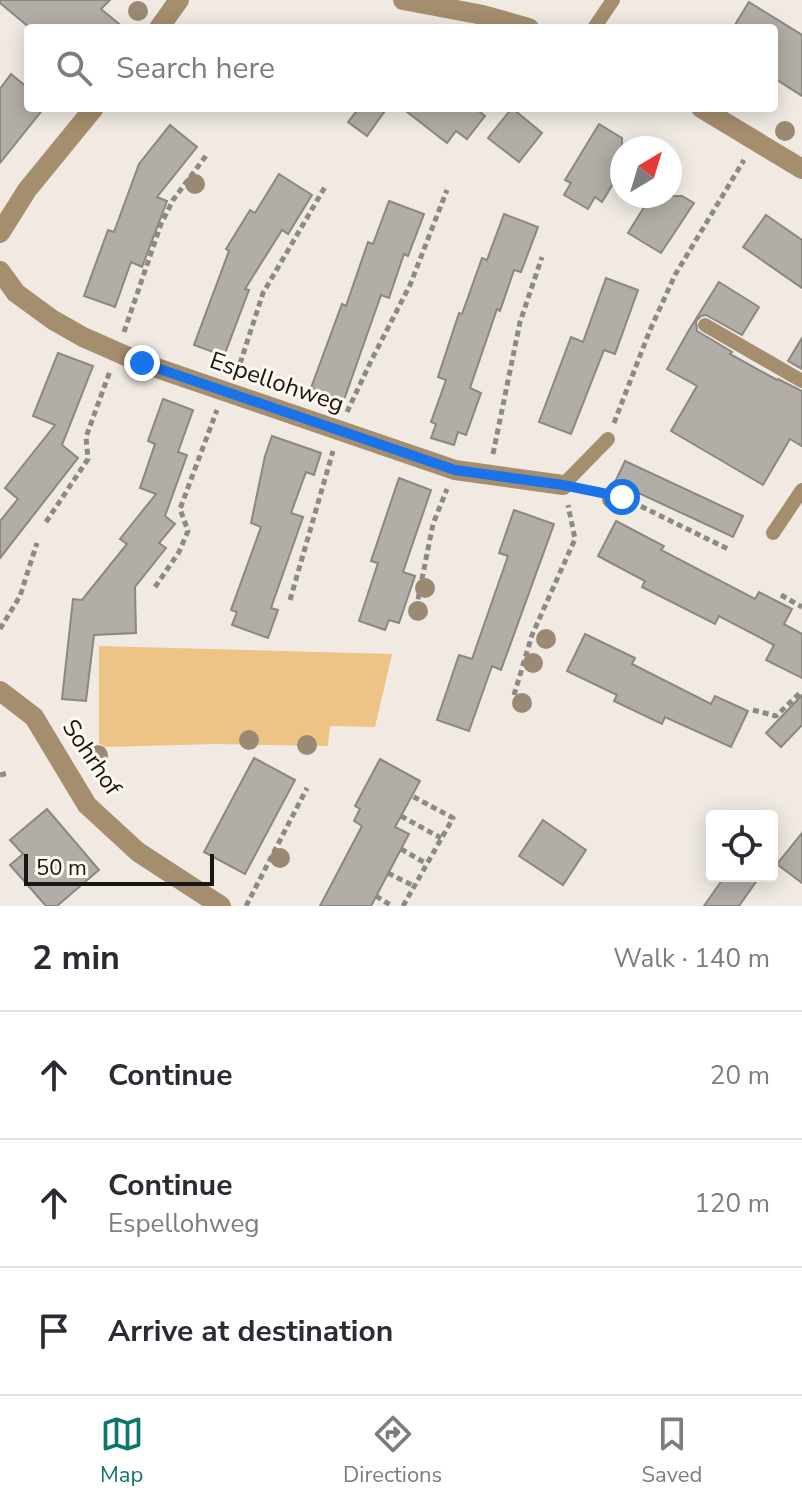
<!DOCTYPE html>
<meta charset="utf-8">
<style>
body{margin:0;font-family:"Nunito Sans",sans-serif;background:#f7f7f7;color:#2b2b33}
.controls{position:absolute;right:24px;bottom:24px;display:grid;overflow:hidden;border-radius:8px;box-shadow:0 4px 20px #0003}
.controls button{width:72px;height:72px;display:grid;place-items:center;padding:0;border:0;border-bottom:2px solid #e1e1e2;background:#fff;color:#2b2b33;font:40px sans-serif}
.compass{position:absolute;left:610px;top:136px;width:72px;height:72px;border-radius:50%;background:#fff;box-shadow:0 4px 20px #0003;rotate:38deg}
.scale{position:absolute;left:24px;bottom:20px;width:190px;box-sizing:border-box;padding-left:8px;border:4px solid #191715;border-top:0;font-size:22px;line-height:28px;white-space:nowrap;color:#191715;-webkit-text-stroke:6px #fef8f0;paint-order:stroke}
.stop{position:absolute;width:24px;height:24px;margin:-18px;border:6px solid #1a73e8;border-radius:50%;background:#fff}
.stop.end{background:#1a73e8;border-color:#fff;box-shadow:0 2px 8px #0008}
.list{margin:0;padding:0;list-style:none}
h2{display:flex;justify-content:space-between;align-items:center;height:104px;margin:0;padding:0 32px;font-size:34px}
h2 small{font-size:26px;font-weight:400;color:#7c7c81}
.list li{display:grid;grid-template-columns:52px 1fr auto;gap:24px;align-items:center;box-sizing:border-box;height:128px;padding:0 32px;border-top:2px solid #e1e1e2}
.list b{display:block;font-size:30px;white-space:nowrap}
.list p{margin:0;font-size:26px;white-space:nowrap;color:#7c7c81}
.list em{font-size:26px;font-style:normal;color:#7c7c81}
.icon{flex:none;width:44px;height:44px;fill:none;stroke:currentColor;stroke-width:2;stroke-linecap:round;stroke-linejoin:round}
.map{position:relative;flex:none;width:802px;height:906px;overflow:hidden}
.search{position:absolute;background:#fff;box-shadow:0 4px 20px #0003;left:24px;right:24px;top:24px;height:88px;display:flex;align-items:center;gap:20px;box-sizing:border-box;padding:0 28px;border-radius:8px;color:#7c7c81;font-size:30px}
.sheet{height:488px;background:#fff}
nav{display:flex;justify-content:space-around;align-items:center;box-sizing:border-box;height:112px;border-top:2px solid #e1e1e2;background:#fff;font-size:22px;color:#7c7c81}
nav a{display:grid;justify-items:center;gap:4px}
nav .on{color:#0f766e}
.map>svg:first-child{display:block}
</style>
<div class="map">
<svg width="802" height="906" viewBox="0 0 802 906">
<rect width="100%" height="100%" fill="#f0eae3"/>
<polygon fill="#eec386" points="99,646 392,654 375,727 330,726 328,746 216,744 105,747 99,743"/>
<g fill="#b2ada6" stroke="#8c8780" stroke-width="2">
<polygon points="0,0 110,0 101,9 124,28 30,28 0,3"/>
<polygon points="749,2 802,35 802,96 774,78 774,28 733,28"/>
<polygon points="11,74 28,88 28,108 44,108 0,163 0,89"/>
<polygon points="359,108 387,108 367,136 348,122"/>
<polygon points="402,108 475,108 485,116 467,139 456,131 447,143"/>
<polygon points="512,108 542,133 519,162 488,138"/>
<polygon points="599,124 622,138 622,169 602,202 595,197 588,209 564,195 571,183 565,180"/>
<polygon points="170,125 197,147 157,197 167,201 142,267 131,262 115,307 84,296 108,230 114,232 139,164"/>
<polygon points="279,174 312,195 288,234 282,230 245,289 249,290 224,356 194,345 229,251 226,249 250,210 255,213"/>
<polygon points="651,196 682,196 694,203 661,253 628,233"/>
<polygon points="389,201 424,214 408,256 404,254 389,298 381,295 344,400 311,388 342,304 346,306 368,242 373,244"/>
<polygon points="504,214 538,227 521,272 514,270 500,311 497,309 470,388 481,393 466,435 458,432 454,445 431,438 436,424 431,422 446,380 438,377 459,313 462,314 482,258 487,260"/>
<polygon points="766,215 802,240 802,288 743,247"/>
<polygon points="606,278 638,290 615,354 604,350 571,434 539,422 571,337 583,342"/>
<polygon points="719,282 759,307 742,335 706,315 701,316 696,321 697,331 732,352 730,354 777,380 778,379 802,391 802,446 790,439 763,485 671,431 697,386 667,369 689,330"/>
<polygon points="802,338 802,369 788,361"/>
<polygon points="58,353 93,366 62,445 78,458 0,558 0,521 18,499 5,488 55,425 33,416"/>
<polygon points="163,399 193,410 178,452 187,455 165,516 175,524 159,543 166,548 135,587 136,633 94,635 86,701 62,699 73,599 82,600 127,544 120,539 156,494 140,488 155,444 148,441"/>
<polygon points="272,436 321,453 314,475 306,472 291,513 303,517 271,608 278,610 268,638 232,625 237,612 231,610 261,527 251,523 265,456"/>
<polygon points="625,461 743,516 733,537 615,482"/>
<polygon points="399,478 431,490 403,572 415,576 399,623 389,620 385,630 359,621 378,563 371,561"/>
<polygon points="514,510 554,524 501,670 492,666 469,731 437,720 459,655 472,659 508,556 499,553"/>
<polygon points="616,521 664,546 661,550 755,599 759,592 792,609 784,624 802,634 802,678 766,660 774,645 719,616 715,624 642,587 645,581 598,556"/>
<polygon points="585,634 635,658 632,664 711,704 715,696 748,711 731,747 665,717 662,724 614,701 617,695 567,671"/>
<polygon points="802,695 802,725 781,747 766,733"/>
<polygon points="254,758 295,780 245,874 204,852"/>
<polygon points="380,759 420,781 395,827 409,834 371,906 320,906 362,826 354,821 360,809 355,806"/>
<polygon points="47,809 99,870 57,906 46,906 10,865 23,854 10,840"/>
<polygon points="543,820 586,850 563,885 519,856"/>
<polygon points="802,833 802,883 777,864"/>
<polygon points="725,876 760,876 739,906 704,906"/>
</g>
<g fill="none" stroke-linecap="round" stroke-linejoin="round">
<g stroke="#8d8984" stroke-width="5" stroke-dasharray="6 4" stroke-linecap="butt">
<polyline points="124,332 161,224 173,200 208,153"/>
<polyline points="237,373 263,293 325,187"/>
<polyline points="347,412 372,359 410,285 447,190"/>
<polyline points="614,423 650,330 675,275 744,160"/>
<polyline points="493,454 520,322 542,257"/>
<polyline points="584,489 622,497 728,549"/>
<polyline points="46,522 88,459 86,437 110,371"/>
<polyline points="155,587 179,552 188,531 180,509 217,410"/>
<polyline points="781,595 802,607"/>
<polyline points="290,600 333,451"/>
<polyline points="416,609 433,524 447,489"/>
<polyline points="0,629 20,596 37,543"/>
<polyline points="514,695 532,635 575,539 568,505"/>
<polyline points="753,710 776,716 802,691"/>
<polyline points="0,775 8,773"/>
<polyline points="401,816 441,838"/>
<polyline points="401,849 427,864"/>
<polyline points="388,873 414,886"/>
<polyline points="376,896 392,906"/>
<polyline points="246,906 307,788"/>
<polyline points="403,906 453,818 412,796"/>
</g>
<g stroke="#a58e6d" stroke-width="14">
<polyline points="594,28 613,0"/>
<polyline points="705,325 802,381"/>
<polyline points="563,485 608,439"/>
<polyline points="773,533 802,490"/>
</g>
<g stroke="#a58e6d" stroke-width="20">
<polyline points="159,28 179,0"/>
<polyline points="0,233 27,190 94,108"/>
<polyline points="0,271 16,293 53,320 83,337 142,363 455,470 563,485"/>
<polyline points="0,691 34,717 87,805 138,852 221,906"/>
</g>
<g stroke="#a58e6d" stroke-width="20">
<polyline points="403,0 483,15 529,28"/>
<polyline points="701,108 802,169"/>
</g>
</g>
<g fill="#9a8a74">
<circle cx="138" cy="11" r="10"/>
<circle cx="785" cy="131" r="10"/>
<circle cx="195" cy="184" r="10"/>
<circle cx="612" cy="499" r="10"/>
<circle cx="425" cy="588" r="10"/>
<circle cx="418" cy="611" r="10"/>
<circle cx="546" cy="639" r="10"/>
<circle cx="533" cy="663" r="10"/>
<circle cx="522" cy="703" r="10"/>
<circle cx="249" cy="740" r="10"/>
<circle cx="307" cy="745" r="10"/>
<circle cx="98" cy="755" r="10"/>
<circle cx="280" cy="858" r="10"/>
</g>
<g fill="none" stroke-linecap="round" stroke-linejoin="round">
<polyline stroke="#1a73e8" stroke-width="10" points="142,363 455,470 563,485 622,497"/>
</g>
<g text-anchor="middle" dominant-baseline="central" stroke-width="6" stroke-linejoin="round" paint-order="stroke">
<g font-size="24" fill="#191715" stroke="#fef8f0">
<text transform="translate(277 382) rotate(19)">Espellohweg</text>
<text transform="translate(92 757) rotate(56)">Sohrhof</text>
</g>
</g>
</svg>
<div class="controls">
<button><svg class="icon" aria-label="locate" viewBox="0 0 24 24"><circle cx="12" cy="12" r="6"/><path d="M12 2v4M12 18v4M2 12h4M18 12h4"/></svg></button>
</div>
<svg class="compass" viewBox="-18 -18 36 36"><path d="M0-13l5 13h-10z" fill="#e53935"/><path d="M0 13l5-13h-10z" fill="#7c7c81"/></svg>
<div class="scale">50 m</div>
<div class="stop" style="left:622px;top:497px"></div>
<div class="stop end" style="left:142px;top:363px"></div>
<div class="search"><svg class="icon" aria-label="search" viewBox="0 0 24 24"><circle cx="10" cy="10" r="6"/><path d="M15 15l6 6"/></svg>Search here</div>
</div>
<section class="sheet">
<h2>2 min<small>Walk · 140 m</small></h2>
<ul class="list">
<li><svg class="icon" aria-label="ahead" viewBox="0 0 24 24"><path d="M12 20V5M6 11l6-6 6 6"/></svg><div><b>Continue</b></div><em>20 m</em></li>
<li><svg class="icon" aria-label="ahead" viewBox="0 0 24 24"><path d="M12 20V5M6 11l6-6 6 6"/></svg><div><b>Continue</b><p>Espellohweg</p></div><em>120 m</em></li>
<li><svg class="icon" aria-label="arrive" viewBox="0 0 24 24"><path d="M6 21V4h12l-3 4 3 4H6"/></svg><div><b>Arrive at destination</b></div></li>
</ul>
</section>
<nav>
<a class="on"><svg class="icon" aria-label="map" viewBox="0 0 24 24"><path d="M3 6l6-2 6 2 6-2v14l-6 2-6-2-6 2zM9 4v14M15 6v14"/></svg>Map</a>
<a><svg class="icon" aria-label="directions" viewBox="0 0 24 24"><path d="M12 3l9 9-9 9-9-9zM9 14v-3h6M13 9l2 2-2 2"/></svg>Directions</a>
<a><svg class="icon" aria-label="saved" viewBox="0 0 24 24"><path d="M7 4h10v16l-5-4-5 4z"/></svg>Saved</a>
</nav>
